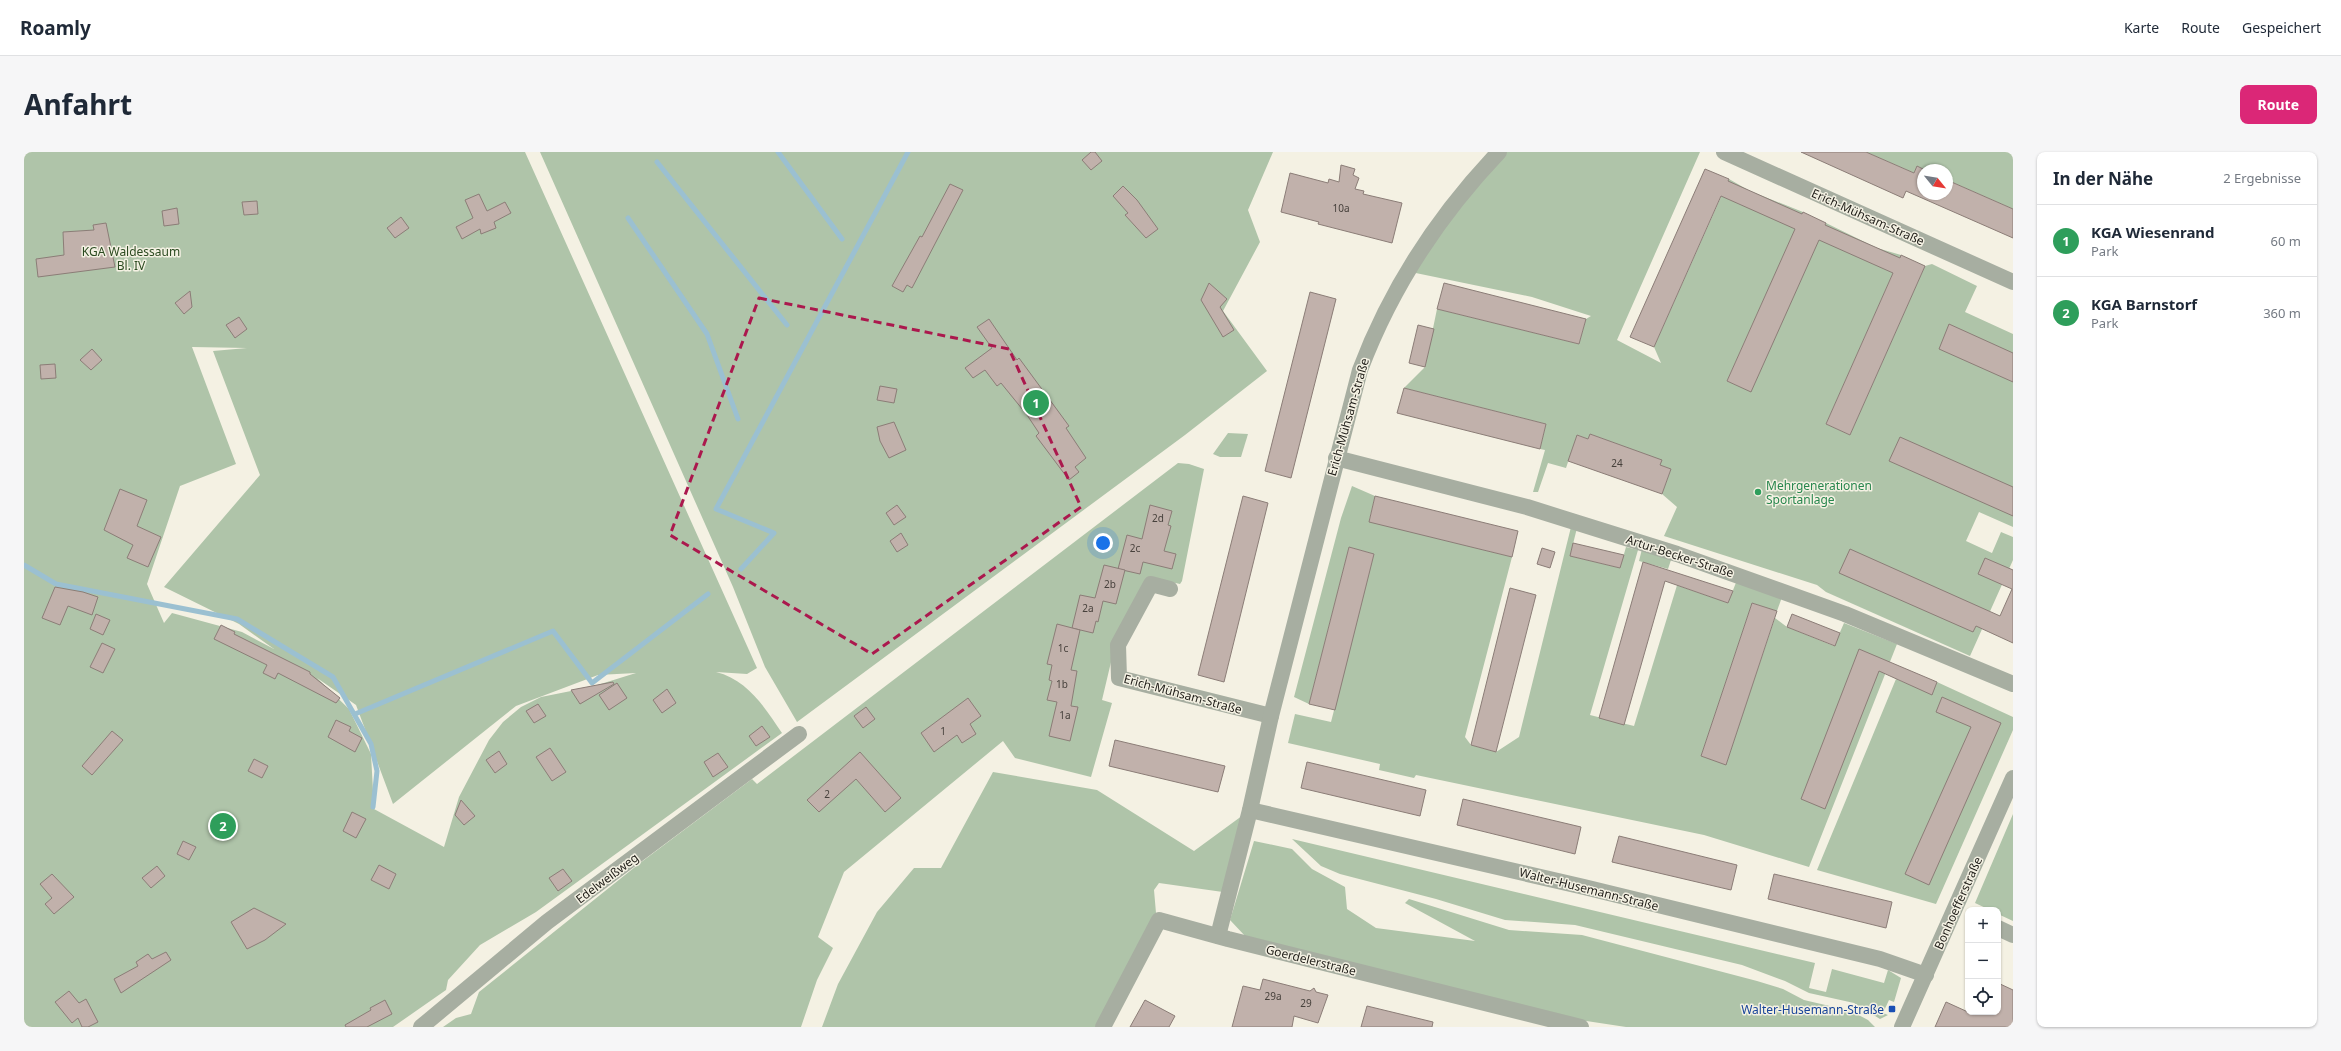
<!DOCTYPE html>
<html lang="de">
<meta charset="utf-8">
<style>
body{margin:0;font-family:"Noto Sans",sans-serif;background:#f6f6f7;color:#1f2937}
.controls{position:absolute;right:12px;bottom:12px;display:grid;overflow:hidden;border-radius:8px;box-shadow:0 1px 3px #0004}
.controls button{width:36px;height:36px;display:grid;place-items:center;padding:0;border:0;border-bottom:1px solid #e0e1e3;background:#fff;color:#1f2937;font:20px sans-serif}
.compass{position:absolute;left:1893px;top:12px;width:36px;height:36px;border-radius:50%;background:#fff;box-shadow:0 1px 3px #0004;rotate:120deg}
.you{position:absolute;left:1079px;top:391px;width:14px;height:14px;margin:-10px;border:3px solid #fff;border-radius:50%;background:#1a73e8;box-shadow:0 0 0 6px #1a73e833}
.badge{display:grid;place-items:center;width:26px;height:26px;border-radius:50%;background:#db2777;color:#fff;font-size:13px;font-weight:700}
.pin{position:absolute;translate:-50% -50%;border:2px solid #fff;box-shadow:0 1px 4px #0006}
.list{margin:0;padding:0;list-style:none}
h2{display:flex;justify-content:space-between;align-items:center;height:52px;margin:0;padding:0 16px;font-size:17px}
h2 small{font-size:13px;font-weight:400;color:#747a83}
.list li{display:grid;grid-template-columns:26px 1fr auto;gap:12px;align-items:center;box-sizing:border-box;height:72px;padding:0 16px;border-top:1px solid #e0e1e3}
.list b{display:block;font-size:15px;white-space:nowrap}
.list p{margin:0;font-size:13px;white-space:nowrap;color:#747a83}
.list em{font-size:13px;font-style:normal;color:#747a83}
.icon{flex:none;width:22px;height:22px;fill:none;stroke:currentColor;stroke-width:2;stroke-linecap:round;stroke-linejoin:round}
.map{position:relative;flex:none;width:1989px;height:875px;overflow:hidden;border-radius:8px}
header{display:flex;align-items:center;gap:24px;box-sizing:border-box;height:56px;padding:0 20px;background:#fff;border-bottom:1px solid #e0e1e3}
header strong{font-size:19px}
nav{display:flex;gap:22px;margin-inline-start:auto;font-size:14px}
.intro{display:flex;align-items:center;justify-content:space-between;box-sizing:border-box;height:96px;padding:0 24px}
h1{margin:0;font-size:28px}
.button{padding:10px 18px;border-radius:8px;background:#db2777;color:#fff;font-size:14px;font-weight:700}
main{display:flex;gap:24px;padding:0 24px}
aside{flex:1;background:#fff;border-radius:8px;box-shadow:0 1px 3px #0004}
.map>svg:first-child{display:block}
</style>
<header>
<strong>Roamly</strong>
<nav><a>Karte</a><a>Route</a><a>Gespeichert</a></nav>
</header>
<div class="intro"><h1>Anfahrt</h1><a class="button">Route</a></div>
<main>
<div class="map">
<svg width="1989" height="875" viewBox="0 0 1989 875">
<rect width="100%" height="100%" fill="#f4f1e3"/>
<g fill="#afc4a9" fill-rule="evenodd">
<path d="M0,0H501L733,516L723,522L692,520C724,528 741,556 758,581L512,760L456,793L424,828L422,838L369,875H0ZM168,195L223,196L189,199L236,323L140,435L215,472L250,497L218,480L148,461L140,471L123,432L156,334L212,312ZM612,521L567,535L517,545L497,555L479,570L465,588L435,645L420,695L350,657L347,602L325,557L293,526L332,553L369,652L492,554L574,523Z"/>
<polygon points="516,0 1249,0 1224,58 1236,90 1199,159 1243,219 1161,283 773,570 741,515 709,435"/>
<polygon points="1475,0 1676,0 1593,188 1637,211 1630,195 1705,27 1726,39 1779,60 1703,229 1727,239 1802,71 1853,96 1877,103 1802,272 1826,283 1901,114 1908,112 1953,134 1941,160 1989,182 1989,375 1955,360 1942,389 1968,401 1977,380 1989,385 1989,408 1946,504 1802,440 1793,433 1640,384 1653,355 1638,342 1647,317 1636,313 1637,308 1566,282 1564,287 1553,283 1542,316 1524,311 1514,340 1509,340 1521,298 1516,297 1522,272 1380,236 1401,215 1413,157 1555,192 1562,167 1567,164 1508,145 1382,119"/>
<polygon points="1842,0 1989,0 1989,57 1923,28 1923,18 1901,18 1893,15 1890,21"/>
<polygon points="1204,281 1224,282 1217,305 1196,305 1189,302"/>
<polygon points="1154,311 1165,312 1180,317 1158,429 1156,432 1125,425 1092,489 1078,548 1088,551 1067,625 991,606 979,589 820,720 794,785 809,796 793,828 777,875 419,875 432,866 447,862 455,840 616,711 728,627 733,632"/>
<polygon points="1328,334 1351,344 1345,369 1488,405 1441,585 1447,593 1472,600 1495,585 1547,375 1553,376 1546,404 1596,416 1602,395 1614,398 1566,563 1610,574 1654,430 1655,434 1704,451 1713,428 1758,445 1753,459 1728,451 1677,604 1702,612 1751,466 1763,475 1810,494 1820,471 1873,492 1785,715 1680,683 1392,623 1390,626 1355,618 1356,612 1264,591 1271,562 1307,570 1350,402 1325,395 1285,552 1270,545 1317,366"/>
<polygon points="1618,397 1648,405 1644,417 1615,409"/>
<polygon points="1872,527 1908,542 1913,530 1989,565 1989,578 1912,752 1793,718"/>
<polygon points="969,620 1073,638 1170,699 1226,658 1206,741 1135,731 1130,738 1132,761 1071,875 798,875 814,832 853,760 890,716 917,716"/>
<polygon points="1989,662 1989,769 1974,762 1974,758 1966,758 1951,751"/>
<polygon points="1268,687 1791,811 1785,836 1802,840 1808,817 1860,831 1864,818 1877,826 1870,850 1865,848 1859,861 1864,863 1856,867 1830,851 1785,841 1761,829 1718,813 1551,773 1481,768 1412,747 1316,722 1297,714"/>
<polygon points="1230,689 1268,697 1288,717 1321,735 1323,757 1352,776 1451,789 1381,751 1385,747 1485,778 1558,783 1733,829 1759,837 1780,848 1827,859 1844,868 1851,875 1602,875 1536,865 1222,785 1206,768"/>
</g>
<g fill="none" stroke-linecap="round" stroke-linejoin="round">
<g stroke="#9bc0d1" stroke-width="5">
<polyline points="754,0 818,87"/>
<polyline points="633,10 763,173"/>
<polyline points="604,66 683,182 714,267"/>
<polyline points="0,413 32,432 213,467 309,525 347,592 353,619 349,655"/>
<polyline points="717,417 750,381 692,357 884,0"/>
<polyline points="331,562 529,479 568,531 684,442"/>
</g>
</g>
<g fill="#c1b1ab" stroke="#8b7d77">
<polygon points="1067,0 1071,0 1078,9 1067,18 1058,8"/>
<polygon points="1777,0 1842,0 1890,21 1893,14 1901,18 1899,18 1899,42 1923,42 1923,28 1989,57 1989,86 1882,39 1879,46"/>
<polygon points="1317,13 1331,17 1329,23 1335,26 1331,37 1340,39 1339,42 1378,51 1368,91 1294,72 1295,70 1257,60 1266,21 1304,31 1305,27 1315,30"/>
<polygon points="1681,17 1705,27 1704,29 1778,62 1779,60 1802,71 1801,73 1876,106 1877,103 1901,114 1826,283 1802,272 1869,121 1795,88 1727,240 1703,229 1771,77 1697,44 1630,195 1606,185"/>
<polygon points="926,32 939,38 888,136 883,133 879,140 868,134 896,84 898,85"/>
<polygon points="1099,34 1113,48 1134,77 1122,86 1101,63 1104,61 1089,44"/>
<polygon points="455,42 463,59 481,50 487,61 470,70 472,76 457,82 456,77 438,87 432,75 449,66 441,48"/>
<polygon points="233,49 234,62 220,63 218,50"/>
<polygon points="153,56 155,72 140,74 138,59"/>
<polygon points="377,65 385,76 371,86 363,76"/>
<polygon points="82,71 91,115 14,125 12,107 40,103 39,80 70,78 69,73"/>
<polygon points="1185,131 1203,147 1196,155 1210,178 1199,185 1177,148"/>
<polygon points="1420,131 1562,167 1555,192 1413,157"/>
<polygon points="166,139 168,155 160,162 151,151"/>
<polygon points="1286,140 1312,147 1267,326 1241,319"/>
<polygon points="215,165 223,177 211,186 202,173"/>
<polygon points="965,167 993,208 995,206 1045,274 1042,276 1062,306 1051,315 1055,320 1045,328 1012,284 1015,281 1003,263 977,231 973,234 961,218 949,226 941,216 968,196 953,175"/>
<polygon points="1925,172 1989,201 1989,230 1915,197"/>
<polygon points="1394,173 1410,177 1401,215 1385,211"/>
<polygon points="68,197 78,208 67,218 56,208"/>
<polygon points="31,212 32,226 17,227 16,213"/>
<polygon points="856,234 873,237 870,251 853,248"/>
<polygon points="1380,236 1522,272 1516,297 1373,261"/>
<polygon points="870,270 882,298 865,306 856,289 853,275"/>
<polygon points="1566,282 1638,308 1636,313 1647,317 1638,342 1544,309 1553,283 1564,287"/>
<polygon points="1876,285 1989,335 1989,364 1865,309"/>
<polygon points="96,337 123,348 113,374 137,385 124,415 103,406 109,393 80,378"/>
<polygon points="1219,344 1244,351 1200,530 1174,523"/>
<polygon points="1351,344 1494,379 1488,405 1345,370"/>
<polygon points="873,353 882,365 870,373 862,361"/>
<polygon points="1126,353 1148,359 1144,373 1147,374 1140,399 1152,402 1148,417 1119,410 1116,422 1094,417 1103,383 1118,387"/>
<polygon points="877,381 884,393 873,400 866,389"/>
<polygon points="1549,391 1600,403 1596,416 1546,404"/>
<polygon points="1325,395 1350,402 1311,558 1285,552"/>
<polygon points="1518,396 1531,400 1526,416 1513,412"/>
<polygon points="1826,397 1976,464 1988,437 1954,422 1961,406 1989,418 1989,491 1952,474 1949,480 1815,421"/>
<polygon points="1619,410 1709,439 1704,451 1641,429 1600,573 1575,566"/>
<polygon points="1080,413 1101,418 1092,452 1079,449 1074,470 1072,469 1069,481 1048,476 1056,443 1071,446"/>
<polygon points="31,435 59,440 74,445 68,463 44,454 36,473 18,466"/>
<polygon points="1486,436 1512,443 1472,600 1447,593"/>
<polygon points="1728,451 1753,459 1702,613 1677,604"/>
<polygon points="72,462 86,468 79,483 66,477"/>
<polygon points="1768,462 1816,481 1811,494 1763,475"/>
<polygon points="1033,472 1056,478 1047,518 1053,519 1047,554 1054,555 1046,589 1025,584 1033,550 1023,548 1028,529 1025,528 1028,513 1023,512"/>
<polygon points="197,473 211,480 210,482 286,520 286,522 316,546 312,551 254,521 251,527 239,521 243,513 190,487"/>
<polygon points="78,491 91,497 79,521 66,515"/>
<polygon points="1835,497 1913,530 1908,543 1855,519 1801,657 1777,647"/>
<polygon points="589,530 590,532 556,552 547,538"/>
<polygon points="593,531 603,546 585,558 575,543"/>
<polygon points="643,537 652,551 638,561 629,548"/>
<polygon points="1918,545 1977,571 1905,733 1881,722 1947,575 1912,560"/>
<polygon points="944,546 957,564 946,572 952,582 938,591 933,583 910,600 897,581"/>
<polygon points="514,552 522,564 510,571 502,559"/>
<polygon points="842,555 851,567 839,576 830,564"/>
<polygon points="312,568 327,575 325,579 338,586 331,600 304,585"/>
<polygon points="738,574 746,585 732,594 725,584"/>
<polygon points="88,579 99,588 68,623 58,614"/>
<polygon points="1091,588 1201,614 1194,640 1085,614"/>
<polygon points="526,596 542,620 528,629 512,605"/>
<polygon points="475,599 483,612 471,621 462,608"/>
<polygon points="836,600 877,646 861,660 832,627 795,660 783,648"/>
<polygon points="694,601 704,615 689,625 680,610"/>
<polygon points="230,607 244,614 238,626 224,619"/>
<polygon points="1283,610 1402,638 1396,664 1277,636"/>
<polygon points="1439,647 1557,675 1551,702 1433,673"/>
<polygon points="437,648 451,664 440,673 431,663"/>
<polygon points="328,660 342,667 332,686 319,679"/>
<polygon points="1595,684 1713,713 1707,738 1588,710"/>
<polygon points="159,689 172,695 165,708 153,702"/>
<polygon points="355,713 372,722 365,737 347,728"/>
<polygon points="133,714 141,724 127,736 118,726"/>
<polygon points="539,717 548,729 534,739 525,726"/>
<polygon points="28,722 50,745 30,762 21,752 28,746 16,732"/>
<polygon points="1750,722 1868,750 1862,776 1744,747"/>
<polygon points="230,756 262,772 241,788 223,797 207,770"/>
<polygon points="142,800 147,808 97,841 90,827 114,814 112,810 124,802 128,807"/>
<polygon points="1239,827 1286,839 1290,836 1292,840 1304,843 1294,871 1270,864 1268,875 1208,875 1219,834 1236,838"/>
<polygon points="1974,831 1989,838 1989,875 1911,875 1922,850 1944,860 1974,860"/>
<polygon points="45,839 55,851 62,847 74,870 64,875 58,875 54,866 48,871 31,850"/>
<polygon points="361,848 368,862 343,875 322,875 321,873 347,858 346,856"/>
<polygon points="1121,848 1151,864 1145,875 1106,875"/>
<polygon points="1343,854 1409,870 1408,875 1337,875"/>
</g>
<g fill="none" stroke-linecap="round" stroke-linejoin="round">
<g stroke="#a7aea1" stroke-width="16">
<polyline points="1700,0 1989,130"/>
<polyline points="1312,306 1503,355 1653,402 1821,462 1989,532"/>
<polyline points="1146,437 1127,432 1094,493 1095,526 1247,564"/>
<polyline points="1226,658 1560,735 1856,807 1902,823"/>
<polyline points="1974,776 1989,783"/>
<path d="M1194,784L1226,658L1247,564L1336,218C1367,136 1414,64 1475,0"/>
<polyline points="397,875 523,770 775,582"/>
<polyline points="1079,875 1135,768 1204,787 1557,875"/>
<polyline points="1878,875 1989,626"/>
</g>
</g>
<path fill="none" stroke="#ab184d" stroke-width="3" stroke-dasharray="8 5" stroke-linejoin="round" d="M735,146L985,197L1057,355L848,502L646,383Z"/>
<circle fill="#2e9e5b" stroke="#f4f1e3" stroke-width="1.5" cx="1734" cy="340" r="4"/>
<rect fill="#1a4fb4" stroke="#f4f1e3" stroke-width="1.5" x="1864" y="853" width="8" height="8" rx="2"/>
<g text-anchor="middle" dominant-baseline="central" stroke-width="3" stroke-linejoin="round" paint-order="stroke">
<g font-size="10" fill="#47413c">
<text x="1317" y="56">10a</text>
<text x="1593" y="311">24</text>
<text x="1134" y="366">2d</text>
<text x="1111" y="396">2c</text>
<text x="1086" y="432">2b</text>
<text x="1064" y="456">2a</text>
<text x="1039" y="496">1c</text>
<text x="1038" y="532">1b</text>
<text x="1041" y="563">1a</text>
<text x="919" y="579">1</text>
<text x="803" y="642">2</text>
<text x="1249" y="844">29a</text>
<text x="1282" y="851">29</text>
</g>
<g font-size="12" fill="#1e1c17" stroke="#f4f1e3">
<text transform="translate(1844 65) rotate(24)">Erich-Mühsam-Straße</text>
<text transform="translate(1324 265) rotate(-74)">Erich-Mühsam-Straße</text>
<text transform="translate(1656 404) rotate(18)">Artur-Becker-Straße</text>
<text transform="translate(1159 542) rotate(15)">Erich-Mühsam-Straße</text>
<text transform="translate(583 726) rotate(-37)">Edelweißweg</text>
<text transform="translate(1565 737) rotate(14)">Walter-Husemann-Straße</text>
<text transform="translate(1934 751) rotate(-66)">Bonhoefferstraße</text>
<text transform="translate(1287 808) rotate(14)">Goerdelerstraße</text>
</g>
<g font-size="12" fill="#2b4a20" stroke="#f4f1e3">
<text x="107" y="99">KGA Waldessaum<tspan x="107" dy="14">Bl. IV</tspan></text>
</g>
<g font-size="12" fill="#27864d" stroke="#f4f1e3" text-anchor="start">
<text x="1742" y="333">Mehrgenerationen<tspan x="1742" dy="14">Sportanlage</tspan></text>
</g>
<g font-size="12" fill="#164399" stroke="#f4f1e3" text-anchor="end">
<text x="1860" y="857">Walter-Husemann-Straße</text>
</g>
</g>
</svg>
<div class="controls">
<button>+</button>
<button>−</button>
<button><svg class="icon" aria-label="locate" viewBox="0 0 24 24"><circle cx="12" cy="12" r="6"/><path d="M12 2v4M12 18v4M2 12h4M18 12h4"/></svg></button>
</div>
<svg class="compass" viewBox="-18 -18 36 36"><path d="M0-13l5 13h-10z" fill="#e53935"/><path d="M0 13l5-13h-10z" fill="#747a83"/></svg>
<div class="you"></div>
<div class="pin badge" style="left:1012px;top:251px;background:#2e9e5b">1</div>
<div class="pin badge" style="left:199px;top:674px;background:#2e9e5b">2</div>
</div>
<aside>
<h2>In der Nähe<small>2 Ergebnisse</small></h2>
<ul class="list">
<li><span class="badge" style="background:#2e9e5b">1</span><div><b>KGA Wiesenrand</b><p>Park</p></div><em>60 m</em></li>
<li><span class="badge" style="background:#2e9e5b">2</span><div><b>KGA Barnstorf</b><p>Park</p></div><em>360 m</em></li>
</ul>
</aside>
</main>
